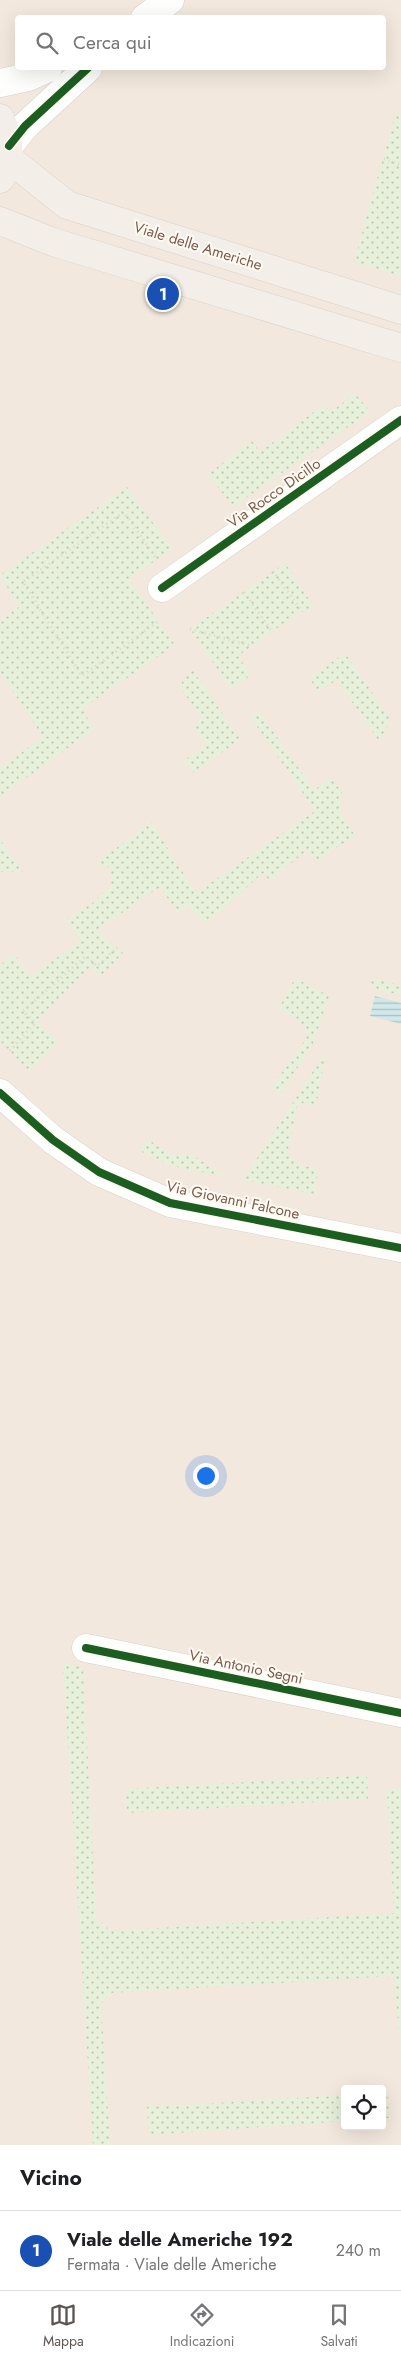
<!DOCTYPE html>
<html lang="it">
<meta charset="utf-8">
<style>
body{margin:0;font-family:Jost,sans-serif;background:#f6f6f6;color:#202124}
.controls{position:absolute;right:15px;bottom:15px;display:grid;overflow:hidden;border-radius:5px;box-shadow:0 5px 20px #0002}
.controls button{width:45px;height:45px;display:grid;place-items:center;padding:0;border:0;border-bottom:1px solid #e0e0e0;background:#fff;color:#202124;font:25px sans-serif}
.you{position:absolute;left:205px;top:1475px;width:18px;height:18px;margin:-12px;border:4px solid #fff;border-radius:50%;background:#1a73e8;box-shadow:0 0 0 8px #1a73e833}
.badge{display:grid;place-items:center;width:32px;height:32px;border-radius:50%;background:#5c5450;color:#fff;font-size:16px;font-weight:700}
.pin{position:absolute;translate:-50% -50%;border:2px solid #fff;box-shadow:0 1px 5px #0006}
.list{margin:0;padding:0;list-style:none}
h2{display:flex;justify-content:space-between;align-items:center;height:65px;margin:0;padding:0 20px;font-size:21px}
h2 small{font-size:16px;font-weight:400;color:#757577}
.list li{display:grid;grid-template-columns:32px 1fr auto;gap:15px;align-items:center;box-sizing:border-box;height:80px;padding:0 20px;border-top:1px solid #e0e0e0}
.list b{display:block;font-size:19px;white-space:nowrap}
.list p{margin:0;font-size:16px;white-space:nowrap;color:#757577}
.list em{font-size:16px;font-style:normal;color:#757577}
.icon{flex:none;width:28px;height:28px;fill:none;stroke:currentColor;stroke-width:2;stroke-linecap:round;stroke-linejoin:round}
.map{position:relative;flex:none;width:401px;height:2145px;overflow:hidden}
.search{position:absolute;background:#fff;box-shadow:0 5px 20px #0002;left:15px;right:15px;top:15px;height:55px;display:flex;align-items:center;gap:12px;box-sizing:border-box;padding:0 18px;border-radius:5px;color:#757577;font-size:19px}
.sheet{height:145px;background:#fff}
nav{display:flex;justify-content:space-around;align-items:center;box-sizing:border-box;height:70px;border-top:1px solid #e0e0e0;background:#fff;font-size:14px;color:#757577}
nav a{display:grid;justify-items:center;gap:2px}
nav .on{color:#5c5450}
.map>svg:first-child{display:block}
</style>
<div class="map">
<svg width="401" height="2145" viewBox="0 0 401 2145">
<defs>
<pattern id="grass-dots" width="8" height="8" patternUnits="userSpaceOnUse" patternTransform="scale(1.25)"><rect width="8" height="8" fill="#e7f0db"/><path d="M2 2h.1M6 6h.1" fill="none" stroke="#c0c6b4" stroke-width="1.8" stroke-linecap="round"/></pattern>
<pattern id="water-rules" width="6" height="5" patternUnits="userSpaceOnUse" patternTransform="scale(1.25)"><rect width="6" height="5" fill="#d0e8ea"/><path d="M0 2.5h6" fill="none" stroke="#aebfc0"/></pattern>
</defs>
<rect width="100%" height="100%" fill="#f9f5f0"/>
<path fill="#f2e8de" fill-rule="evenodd" d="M0,0H401V2145H0ZM18,18H384V68H18ZM345,2089H382V2126H345Z"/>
<g fill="url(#grass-dots)">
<polygon points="396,112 401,116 401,276 354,262"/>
<polygon points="355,393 370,412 233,507 208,474 252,441 260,452 323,405 331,412"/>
<polygon points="127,487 172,549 129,579 175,645 82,709 94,729 0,797 0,768 43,737 0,672 0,620 19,607 0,575"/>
<polygon points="285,563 314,607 297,614 238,656 251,675 231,689 190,629"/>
<polygon points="345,653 389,717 386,730 378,740 337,680 318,691 309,678"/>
<polygon points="192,669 240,739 194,773 183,761 206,745 194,727 202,718 179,686"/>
<polygon points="259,711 314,790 331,778 342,792 339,809 355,836 326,854 319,861 307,850 270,881 263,873 206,924 188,906 177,912 160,887 97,930 123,953 100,977 90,967 37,1022 59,1042 29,1071 0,1041 0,965 14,954 30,976 81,941 67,919 95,901 111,886 111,868 95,864 151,822 196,893 315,811 251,718"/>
<polygon points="0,838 1,841 23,872 0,872"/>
<polygon points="371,977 401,986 401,995 371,988"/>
<polygon points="295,978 329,996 312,1046 279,1096 272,1087 307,1037 305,1026 279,1008"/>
<polygon points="326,1051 316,1106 298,1102 287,1154 302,1165 318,1170 315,1194 243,1180"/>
<polygon points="148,1139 171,1155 191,1154 226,1177 172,1166 140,1151"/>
<polygon points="63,1663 83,1667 96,1918 111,1931 394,1913 387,1790 401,1789 401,2055 394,1976 110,1993 101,2003 110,2145 93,2145"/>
<polygon points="367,1775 368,1799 127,1813 126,1789"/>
<polygon points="382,2092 387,2092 390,2118 382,2118"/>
<polygon points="345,2095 345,2121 149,2135 147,2107"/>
</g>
<polygon fill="url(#water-rules)" points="375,996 401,1003 401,1024 370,1016"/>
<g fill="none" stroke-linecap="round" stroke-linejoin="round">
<defs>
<g id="street">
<polyline points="145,18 170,0"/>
<polyline points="0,83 28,77 48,68"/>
<polyline points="9,146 25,126 88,68"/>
<polyline points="162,588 401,420"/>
<polyline points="0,1093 53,1140 99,1172 170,1203 401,1248"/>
<polyline points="86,1648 401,1713"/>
</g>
<g id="primary">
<path d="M0,118C9,137 13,160 0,179"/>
<polyline points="8,158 67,205 401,310"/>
<polyline points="0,221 53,242 401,348"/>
</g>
</defs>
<use href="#street" stroke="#d7d1cb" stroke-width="29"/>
<use href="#primary" stroke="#dad1cc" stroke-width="29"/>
<g stroke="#dcd5d0" stroke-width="3" stroke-dasharray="1 4" stroke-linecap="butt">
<polyline points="384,159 401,165"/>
<polyline points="155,557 124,512 23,582 82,676 159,621"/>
<polyline points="273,571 302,612"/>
<polyline points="244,592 272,632"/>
<polyline points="190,629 252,646"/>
<polyline points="10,1051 35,1023 23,1011 86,956 97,966 117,948"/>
</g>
<use href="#street" stroke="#fefefd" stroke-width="28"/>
<use href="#primary" stroke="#f3eee8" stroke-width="28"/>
<defs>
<g id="cycleway">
<polyline points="9,146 25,126 88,68"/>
<polyline points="162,588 401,420"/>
<polyline points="0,1093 53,1140 99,1172 170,1203 401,1248"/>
<polyline points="86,1648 401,1713"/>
</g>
</defs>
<use href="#cycleway" stroke="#fffaf3" stroke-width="11"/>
<use href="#cycleway" stroke="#1b5e20" stroke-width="8"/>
</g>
<g text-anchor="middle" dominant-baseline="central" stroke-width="4" stroke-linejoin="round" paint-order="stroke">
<g font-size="15" fill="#7a5c4d" stroke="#fffaf3">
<text transform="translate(198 246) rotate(17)">Viale delle Americhe</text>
<text transform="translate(274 493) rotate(-35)">Via Rocco Dicillo</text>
<text transform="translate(233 1200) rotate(12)">Via Giovanni Falcone</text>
<text transform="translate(246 1667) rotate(12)">Via Antonio Segni</text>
</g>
</g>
</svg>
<div class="controls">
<button><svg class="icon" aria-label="locate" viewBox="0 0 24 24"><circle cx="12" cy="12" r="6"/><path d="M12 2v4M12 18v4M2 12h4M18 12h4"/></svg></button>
</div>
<div class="you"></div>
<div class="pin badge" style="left:163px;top:294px;background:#1a4fb4">1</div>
<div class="search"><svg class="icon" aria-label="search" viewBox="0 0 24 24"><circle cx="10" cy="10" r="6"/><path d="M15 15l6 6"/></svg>Cerca qui</div>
</div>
<section class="sheet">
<h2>Vicino<small></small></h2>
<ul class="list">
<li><span class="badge" style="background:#1a4fb4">1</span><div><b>Viale delle Americhe 192</b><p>Fermata · Viale delle Americhe</p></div><em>240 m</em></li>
</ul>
</section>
<nav>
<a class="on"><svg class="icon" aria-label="map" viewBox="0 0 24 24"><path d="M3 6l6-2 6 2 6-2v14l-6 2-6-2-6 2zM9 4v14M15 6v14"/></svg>Mappa</a>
<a><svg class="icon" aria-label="directions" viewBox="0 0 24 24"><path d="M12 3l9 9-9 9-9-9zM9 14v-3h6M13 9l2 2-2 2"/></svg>Indicazioni</a>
<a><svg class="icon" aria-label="saved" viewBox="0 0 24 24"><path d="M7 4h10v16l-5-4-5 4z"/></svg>Salvati</a>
</nav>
